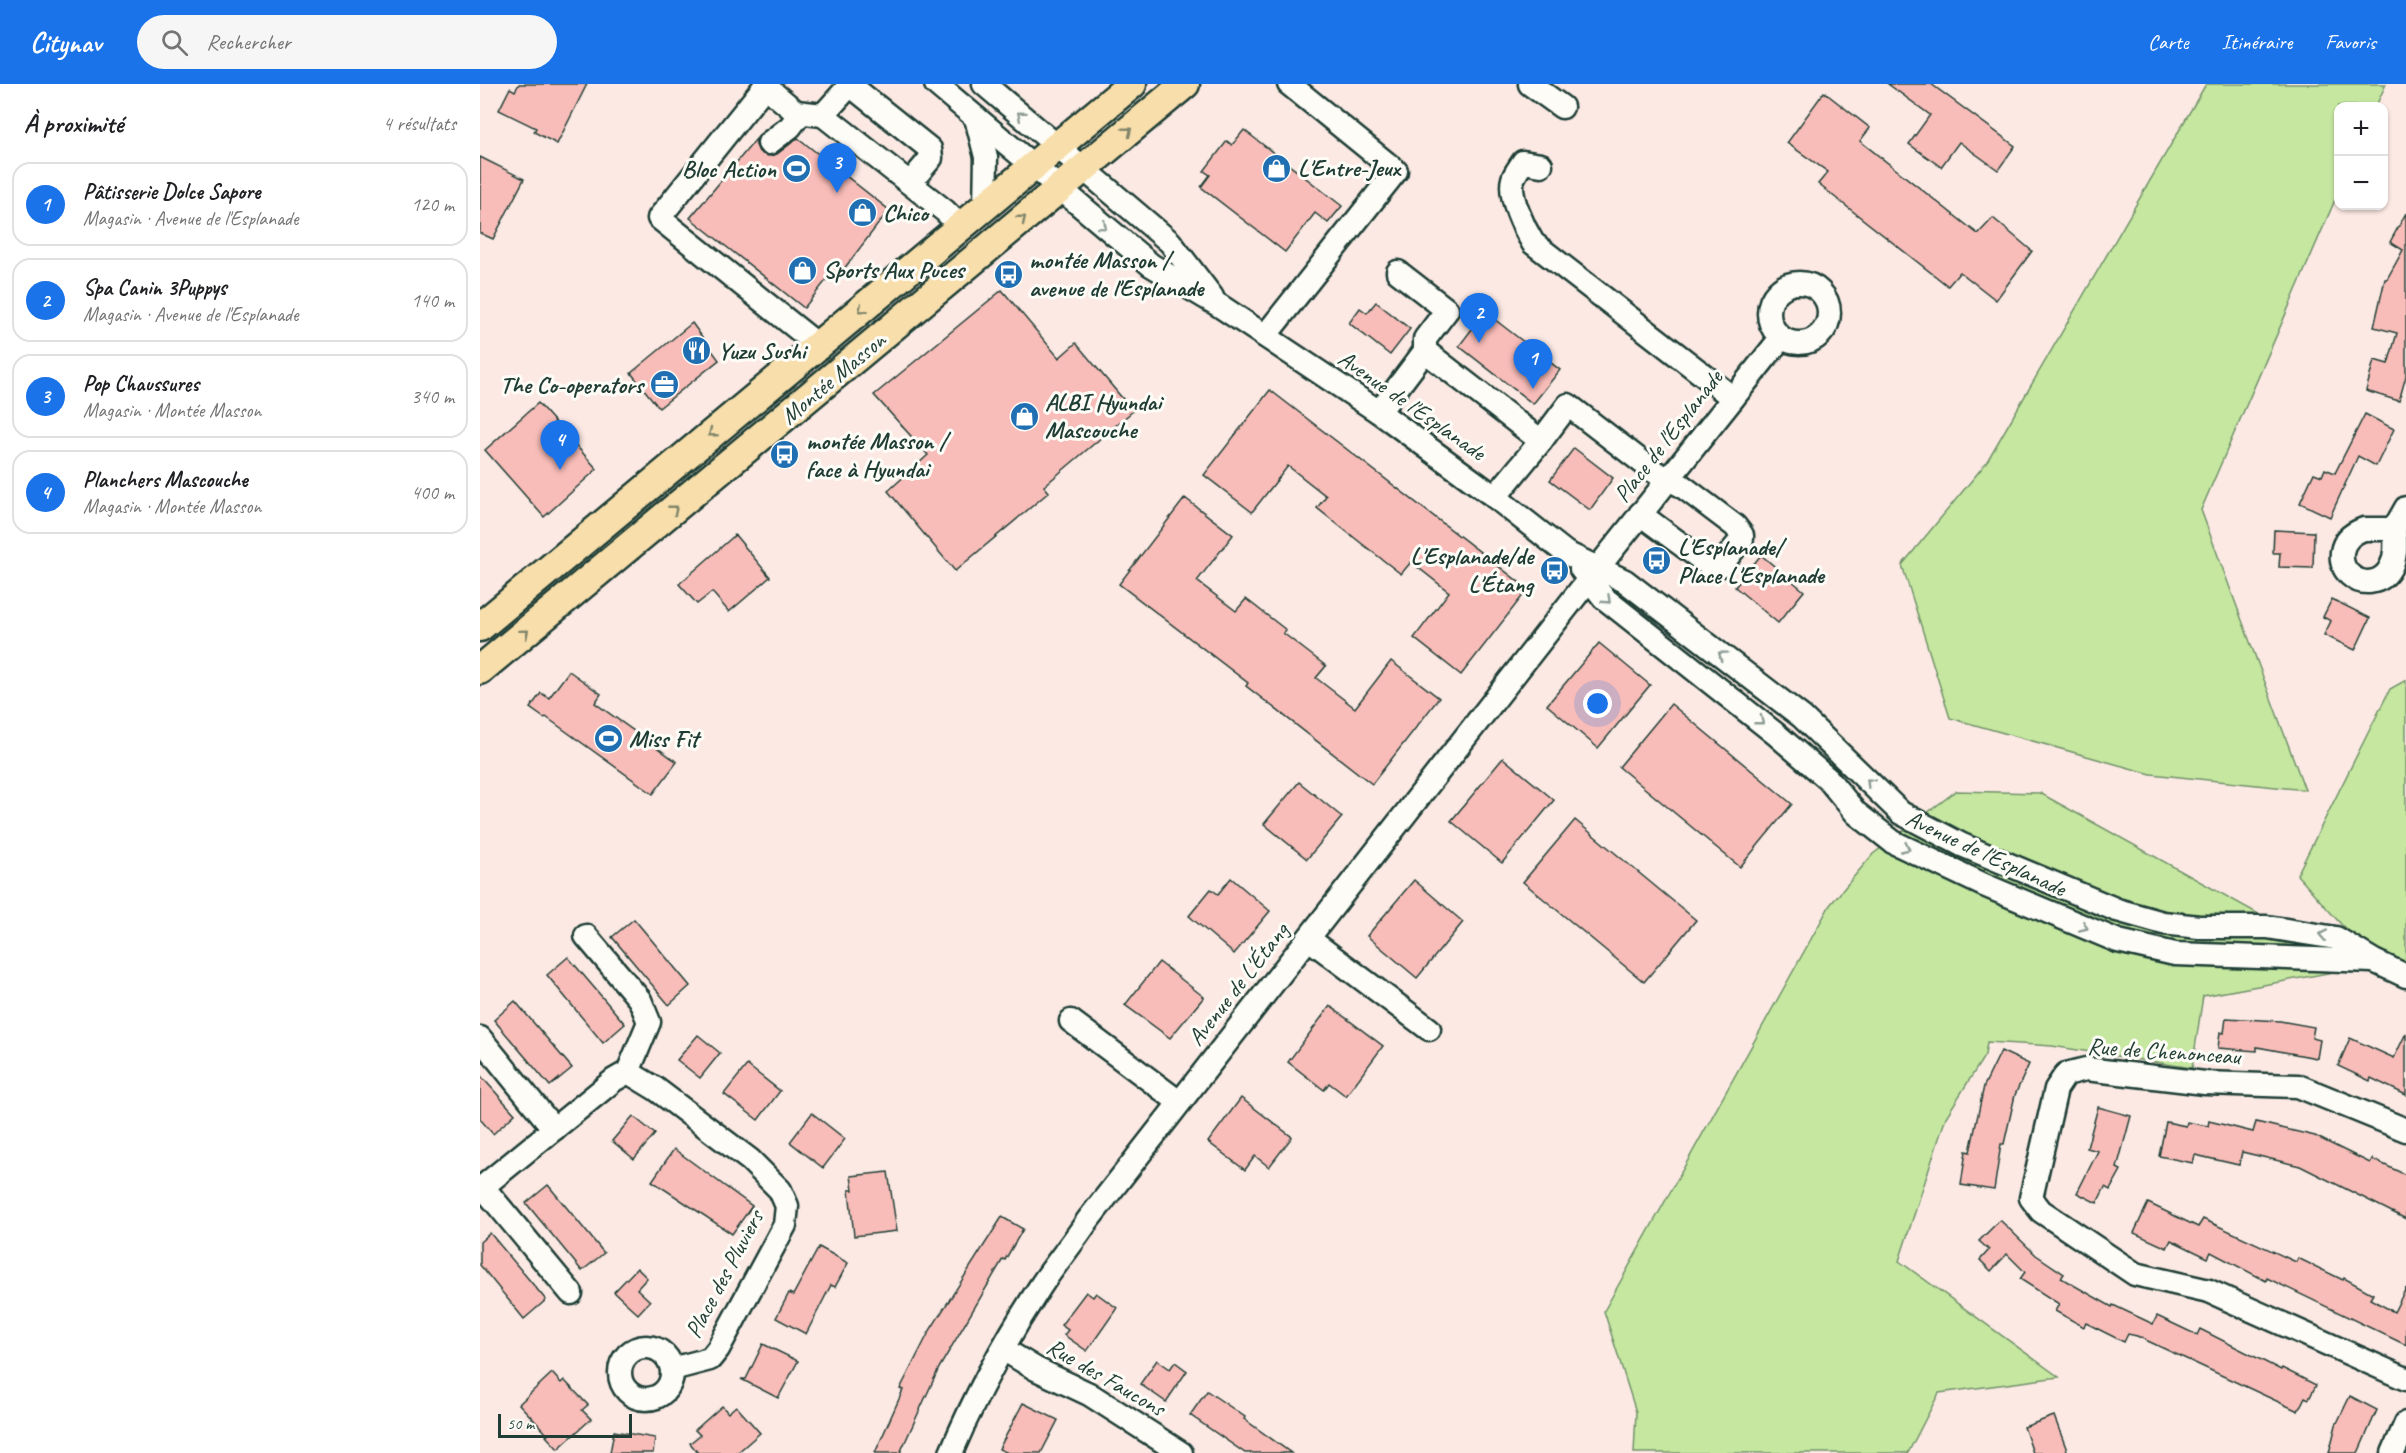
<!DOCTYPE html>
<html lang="fr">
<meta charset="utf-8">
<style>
body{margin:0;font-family:Caveat,sans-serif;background:#f6f6f6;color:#202124}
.controls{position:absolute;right:18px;top:18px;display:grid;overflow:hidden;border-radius:12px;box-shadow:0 2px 4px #0004}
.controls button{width:54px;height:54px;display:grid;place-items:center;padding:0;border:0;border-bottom:2px solid #e0e0e0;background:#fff;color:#202124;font:30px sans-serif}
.scale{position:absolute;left:18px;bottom:15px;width:134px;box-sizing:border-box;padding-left:6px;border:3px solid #1f3d34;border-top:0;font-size:16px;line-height:21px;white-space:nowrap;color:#1f3d34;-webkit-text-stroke:4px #fdfcf7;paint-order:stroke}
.you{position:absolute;left:1118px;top:620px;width:21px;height:21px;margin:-15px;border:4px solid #fff;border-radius:50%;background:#1a73e8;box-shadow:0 0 0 9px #1a73e833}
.badge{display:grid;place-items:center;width:39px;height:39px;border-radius:50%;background:#1a73e8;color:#fff;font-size:20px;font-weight:700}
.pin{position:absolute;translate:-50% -50px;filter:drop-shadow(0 2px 3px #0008)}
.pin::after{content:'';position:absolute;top:32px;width:21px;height:18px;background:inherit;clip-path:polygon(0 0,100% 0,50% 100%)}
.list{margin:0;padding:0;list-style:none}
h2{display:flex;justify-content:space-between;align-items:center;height:78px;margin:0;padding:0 24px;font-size:26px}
h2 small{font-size:20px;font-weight:400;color:#757577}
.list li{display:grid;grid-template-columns:39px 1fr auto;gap:18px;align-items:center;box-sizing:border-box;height:84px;margin:0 12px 12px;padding:0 12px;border:2px solid #e0e0e0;border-radius:18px}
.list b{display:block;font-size:22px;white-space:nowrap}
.list p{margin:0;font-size:20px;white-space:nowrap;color:#757577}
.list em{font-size:20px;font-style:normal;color:#757577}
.icon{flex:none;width:33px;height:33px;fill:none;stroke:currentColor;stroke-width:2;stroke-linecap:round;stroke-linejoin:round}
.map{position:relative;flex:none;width:1926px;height:1369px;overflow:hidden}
header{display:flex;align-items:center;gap:36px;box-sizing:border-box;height:84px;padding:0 30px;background:#1a73e8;color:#fff}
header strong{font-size:28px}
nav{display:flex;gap:33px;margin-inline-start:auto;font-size:21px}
.search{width:420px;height:54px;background:#f6f6f6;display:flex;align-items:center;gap:15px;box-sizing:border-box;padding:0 21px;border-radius:33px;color:#757577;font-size:22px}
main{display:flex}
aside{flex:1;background:#fff}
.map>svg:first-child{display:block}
</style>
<header>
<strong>Citynav</strong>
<div class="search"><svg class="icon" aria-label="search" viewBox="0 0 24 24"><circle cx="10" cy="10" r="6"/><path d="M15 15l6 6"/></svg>Rechercher</div>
<nav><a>Carte</a><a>Itinéraire</a><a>Favoris</a></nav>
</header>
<main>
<aside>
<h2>À proximité<small>4 résultats</small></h2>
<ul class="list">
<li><span class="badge">1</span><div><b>Pâtisserie Dolce Sapore</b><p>Magasin · Avenue de l'Esplanade</p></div><em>120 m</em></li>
<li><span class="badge">2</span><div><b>Spa Canin 3Puppys</b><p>Magasin · Avenue de l'Esplanade</p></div><em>140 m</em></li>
<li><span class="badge">3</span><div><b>Pop Chaussures</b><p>Magasin · Montée Masson</p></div><em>340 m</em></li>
<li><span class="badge">4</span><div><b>Planchers Mascouche</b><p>Magasin · Montée Masson</p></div><em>400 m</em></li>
</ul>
</aside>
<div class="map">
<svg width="1926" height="1369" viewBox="0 0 1926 1369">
<rect width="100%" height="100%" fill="#fce9e4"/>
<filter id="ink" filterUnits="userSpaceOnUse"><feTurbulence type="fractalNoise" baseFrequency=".0167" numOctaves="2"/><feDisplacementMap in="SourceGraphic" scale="12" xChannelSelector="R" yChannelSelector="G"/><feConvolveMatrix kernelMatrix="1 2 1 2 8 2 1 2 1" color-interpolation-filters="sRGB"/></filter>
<g filter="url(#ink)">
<g fill="#c5e7a0" stroke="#72926a" stroke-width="1.5">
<polygon points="1726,0 1906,0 1896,22 1858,22 1858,109 1721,426 1825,706 1671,690 1470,634 1422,481 1506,379"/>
<polygon points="1926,596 1926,888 1894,877 1817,791 1910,605"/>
<polygon points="1476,707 1560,709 1876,884 1723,912 1712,984 1572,962 1507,958 1505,971 1466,1033 1419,1177 1579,1293 1459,1309 1428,1369 1154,1369 1156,1328 1124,1227 1350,821 1393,770"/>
</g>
<g fill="#f9bdb9" stroke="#1f3d34" stroke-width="1.5">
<polygon points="39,0 107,0 77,60 54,48 56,44 19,26 30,4 35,7"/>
<polygon points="1408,0 1451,0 1535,62 1518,86 1479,58 1461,83 1429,60 1450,31"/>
<polygon points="1344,8 1390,44 1380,57 1498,150 1513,134 1552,167 1516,216 1480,188 1468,202 1338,100 1348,88 1307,59"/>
<polygon points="764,46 862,122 848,139 835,129 805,168 721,103 730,91 724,87 747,57 752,61"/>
<polygon points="318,54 409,126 357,194 352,189 324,224 210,134 276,55 276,61 279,68 290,72 297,70"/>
<polygon points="0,73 44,95 13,155 0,149"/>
<polygon points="1926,129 1926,292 1919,317 1886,307 1894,276 1908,280 1917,249 1894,243 1905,195 1907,195 1923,166 1910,158"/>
<polygon points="522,206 579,274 596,259 653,327 564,402 569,408 475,487 408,407 448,371 394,311"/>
<polygon points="896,218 930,245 910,271 869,239 880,224 887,229"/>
<polygon points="1005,228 1080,286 1053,320 979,262"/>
<polygon points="212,239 239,276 179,324 151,289"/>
<polygon points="790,306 1048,505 981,591 934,554 969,508 931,478 921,490 881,459 837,424 846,412 808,382 772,428 724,391"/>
<polygon points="58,319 117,385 64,433 5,366"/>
<polygon points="1885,330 1914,345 1896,382 1878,372 1850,433 1820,419 1834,389 1842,392 1845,385 1855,389"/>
<polygon points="1094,364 1133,394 1110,426 1070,396"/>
<polygon points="705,414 753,451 717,497 756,527 766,515 806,546 803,549 846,582 836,594 875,624 911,577 959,614 892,700 766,602 768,599 639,500"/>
<polygon points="1794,446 1834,448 1833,484 1799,483 1800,469 1793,469"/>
<polygon points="255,451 290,493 249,528 232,508 217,520 199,500"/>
<polygon points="1281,471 1324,507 1298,539 1255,503"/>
<polygon points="1852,515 1890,534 1875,566 1844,551 1851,537 1843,533"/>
<polygon points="1119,559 1170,601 1118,664 1067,621"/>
<polygon points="89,587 121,610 115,619 197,678 173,710 66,633 64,634 50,624 61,609 69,614"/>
<polygon points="1191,620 1312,720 1260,783 1139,683"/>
<polygon points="1023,674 1074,716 1022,779 971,737"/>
<polygon points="819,698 862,733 827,775 784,740"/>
<polygon points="1095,736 1216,836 1164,898 1043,798"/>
<polygon points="751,794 790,827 754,870 709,832 731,805 738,810"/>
<polygon points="934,796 983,838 937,894 887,852"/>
<polygon points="154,835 210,902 189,921 132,853"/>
<polygon points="88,873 145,940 123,959 67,891"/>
<polygon points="679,878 724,913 690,954 645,921"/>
<polygon points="35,917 92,984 70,1002 14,936"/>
<polygon points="850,922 903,962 866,1012 849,999 844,1006 808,978"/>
<polygon points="1746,934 1800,937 1834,943 1832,954 1840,956 1837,974 1777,963 1777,967 1738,964 1740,948 1744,949"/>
<polygon points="1926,949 1926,1011 1891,994 1890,997 1858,982 1870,954 1914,974"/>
<polygon points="218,951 240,969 220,994 197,976"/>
<polygon points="1521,967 1549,980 1535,1011 1524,1060 1521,1060 1514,1106 1481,1101 1486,1067 1490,1068 1504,1002"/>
<polygon points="267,981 300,1007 278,1036 244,1010"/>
<polygon points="0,991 35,1030 13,1050 0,1035"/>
<polygon points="761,1014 812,1053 789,1083 775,1072 765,1086 728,1058"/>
<polygon points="1618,1023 1651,1032 1637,1084 1641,1086 1630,1106 1625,1103 1617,1119 1597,1109 1618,1067 1607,1064"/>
<polygon points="332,1029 365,1055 343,1084 310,1058"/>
<polygon points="153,1032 175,1050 154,1075 132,1057"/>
<polygon points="1729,1037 1773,1048 1776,1038 1835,1052 1890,1079 1892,1075 1926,1091 1926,1135 1820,1082 1762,1068 1759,1081 1715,1071 1713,1079 1679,1072 1686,1038 1706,1042 1707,1038 1728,1042"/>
<polygon points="194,1065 272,1122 252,1150 172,1097"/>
<polygon points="408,1088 417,1147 374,1152 369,1106 373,1106 371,1092"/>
<polygon points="68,1101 124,1169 102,1187 46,1119"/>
<polygon points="1668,1119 1718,1143 1723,1135 1816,1178 1818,1174 1863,1196 1864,1194 1893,1210 1890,1215 1914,1228 1926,1204 1926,1261 1787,1194 1786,1197 1731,1168 1728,1174 1691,1156 1687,1164 1654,1149"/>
<polygon points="522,1133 543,1145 525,1176 523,1175 459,1284 420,1369 395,1369 423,1306 420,1305 449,1248"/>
<polygon points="1520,1136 1556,1171 1584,1190 1581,1194 1632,1223 1633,1221 1673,1240 1677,1232 1717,1251 1720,1245 1801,1286 1802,1284 1836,1301 1829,1315 1825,1313 1818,1327 1657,1252 1648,1250 1644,1258 1606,1239 1604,1243 1575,1227 1579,1220 1540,1195 1545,1188 1527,1170 1511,1187 1500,1176 1509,1166 1499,1157"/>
<polygon points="10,1149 66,1216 44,1235 0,1181 0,1158"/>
<polygon points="339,1163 368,1179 355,1203 351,1201 326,1250 296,1234 309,1209 313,1211"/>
<polygon points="157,1184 167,1194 157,1205 170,1217 158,1230 134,1208"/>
<polygon points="606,1208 613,1213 616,1209 637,1224 607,1267 584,1251 588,1246 581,1241"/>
<polygon points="283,1260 318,1277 298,1314 261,1295 266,1295"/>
<polygon points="677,1276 690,1285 695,1278 707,1287 686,1318 660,1300"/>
<polygon points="72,1289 81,1299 84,1296 108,1321 102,1326 111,1335 78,1365 66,1352 68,1351 39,1320"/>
<polygon points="727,1307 765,1333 764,1335 811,1369 765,1369 710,1331"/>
<polygon points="1870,1312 1897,1326 1878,1369 1849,1369 1856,1341"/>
<polygon points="543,1319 578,1336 561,1369 528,1369 519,1365"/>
<polygon points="242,1322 248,1329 256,1322 280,1349 257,1369 218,1369 210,1359 220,1351 215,1346"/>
<polygon points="1574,1332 1588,1369 1553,1369 1544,1343"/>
<polygon points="134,1347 175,1354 173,1369 130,1369"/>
</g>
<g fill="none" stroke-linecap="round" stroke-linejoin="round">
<defs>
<g id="minor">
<polyline points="371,0 343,31 465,127 481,143"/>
<polyline points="456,0 671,181 740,222 899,328 1015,413 1086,469 1145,497 1322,633 1421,729 1482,761 1637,826 1683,839 1719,843 1787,843 1856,854 1894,877 1926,892"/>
<polyline points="504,0 690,158 732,213"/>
<polyline points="1050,0 1082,23"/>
<polyline points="370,1 450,65 451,74 430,99"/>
<polyline points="496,34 506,73 505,124"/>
<polyline points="289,59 310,43 320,30"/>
<path d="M1061,81L1043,78C1040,83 1035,89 1033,95C1028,112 1044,144 1053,159L1253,314"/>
<polyline points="918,188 967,226 945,255 945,267"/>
<circle cx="1319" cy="229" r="30"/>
<polyline points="785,252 916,87 809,0"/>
<polyline points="339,262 179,134 285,2 316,28 343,31"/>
<polyline points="899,328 945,267 1061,357 1015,413"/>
<polyline points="1061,357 1088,321 1175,388 1202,402 1255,442 1262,451 1262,455 1241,481 1233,484 1160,430"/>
<path d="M1884,445H1914C1926,516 1857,507 1862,468C1864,455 1873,449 1884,445Z"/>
<polyline points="1914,445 1926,424"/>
<polyline points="1101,485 1124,514 1297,651 1348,695 1376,729 1413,758 1504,801 1638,857 1695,870 1893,877"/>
<polyline points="829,855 949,945"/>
<polyline points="591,937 699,1018"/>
<polyline points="0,954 74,1045"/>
<polyline points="148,988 176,1005 270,1076 300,1106 307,1122 305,1141 238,1265 230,1275 192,1285"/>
<polyline points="1926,1046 1818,1002 1725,999 1606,985 1586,990 1576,1005 1551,1114 1561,1127 1655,1190 1729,1207 1926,1295"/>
<polyline points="3,1103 91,1209"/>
<polyline points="0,1105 134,996 148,988 169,938 160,916 106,852"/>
<circle cx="166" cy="1289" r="26"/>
<polyline points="523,1265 556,1285 609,1310 701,1369"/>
<path d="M471,1369C495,1312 526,1255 560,1203C575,1180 593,1159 608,1136L1109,495L1301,254"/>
<polyline points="1913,1369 1926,1339"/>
</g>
<g id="major">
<polyline points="0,543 652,0"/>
<polyline points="0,586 705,0"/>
</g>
</defs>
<use href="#minor" stroke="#1f3d34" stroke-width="27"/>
<use href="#major" stroke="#1f3d34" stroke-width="33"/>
<use href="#minor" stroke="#fdfcf7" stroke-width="22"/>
<use href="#major" stroke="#f8deab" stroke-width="28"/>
</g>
<defs><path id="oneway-chevron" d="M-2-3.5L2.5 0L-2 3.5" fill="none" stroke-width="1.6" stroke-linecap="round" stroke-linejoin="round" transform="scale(1.5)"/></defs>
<g stroke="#8e9c96">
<use href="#oneway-chevron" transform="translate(541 31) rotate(-140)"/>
<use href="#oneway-chevron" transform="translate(623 142) rotate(40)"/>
<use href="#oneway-chevron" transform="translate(1127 516) rotate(43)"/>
<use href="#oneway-chevron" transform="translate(1242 571) rotate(-143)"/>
<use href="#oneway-chevron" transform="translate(1280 637) rotate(38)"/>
<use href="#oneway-chevron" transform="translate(1390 698) rotate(-135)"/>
<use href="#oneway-chevron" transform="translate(1426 764) rotate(25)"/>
<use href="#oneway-chevron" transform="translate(1604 843) rotate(23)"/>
<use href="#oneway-chevron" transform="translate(1843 851) rotate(-169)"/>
</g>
<g stroke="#81856a">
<use href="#oneway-chevron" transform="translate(648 47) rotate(-39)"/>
<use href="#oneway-chevron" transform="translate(542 135) rotate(-39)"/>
<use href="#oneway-chevron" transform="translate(382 225) rotate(140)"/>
<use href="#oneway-chevron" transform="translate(232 349) rotate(141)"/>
<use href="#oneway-chevron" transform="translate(194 425) rotate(-39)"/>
<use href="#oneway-chevron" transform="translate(45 549) rotate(-40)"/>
</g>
</g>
<defs>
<symbol id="shop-disc" viewBox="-11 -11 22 22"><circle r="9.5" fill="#1f6fb2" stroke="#fdfcf7"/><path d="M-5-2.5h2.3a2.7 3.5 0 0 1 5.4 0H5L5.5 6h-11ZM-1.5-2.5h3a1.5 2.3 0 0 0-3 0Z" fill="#fff"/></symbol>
<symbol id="stadium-disc" viewBox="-11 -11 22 22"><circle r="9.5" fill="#1f6fb2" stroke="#fdfcf7"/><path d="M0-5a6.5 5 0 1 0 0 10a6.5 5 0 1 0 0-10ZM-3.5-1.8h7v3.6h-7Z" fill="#fff"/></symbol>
<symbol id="bus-disc" viewBox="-11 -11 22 22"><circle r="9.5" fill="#1f6fb2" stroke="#fdfcf7"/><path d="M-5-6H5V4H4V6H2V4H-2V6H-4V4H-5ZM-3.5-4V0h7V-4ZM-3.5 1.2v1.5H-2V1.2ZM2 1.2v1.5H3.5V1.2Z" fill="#fff"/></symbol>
<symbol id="restaurant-disc" viewBox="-11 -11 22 22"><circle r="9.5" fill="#1f6fb2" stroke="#fdfcf7"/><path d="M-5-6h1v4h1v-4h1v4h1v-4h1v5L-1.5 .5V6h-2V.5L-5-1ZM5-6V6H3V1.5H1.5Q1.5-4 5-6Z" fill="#fff"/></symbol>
<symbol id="office-disc" viewBox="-11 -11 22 22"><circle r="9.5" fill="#1f6fb2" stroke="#fdfcf7"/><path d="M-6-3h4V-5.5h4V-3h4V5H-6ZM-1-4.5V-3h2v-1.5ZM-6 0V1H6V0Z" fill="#fff"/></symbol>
</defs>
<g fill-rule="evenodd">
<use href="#shop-disc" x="780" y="68" width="33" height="33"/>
<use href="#stadium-disc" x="300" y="68" width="33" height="33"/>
<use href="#shop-disc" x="366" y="112" width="33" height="33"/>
<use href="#shop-disc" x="306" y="170" width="33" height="33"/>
<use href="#bus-disc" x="512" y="174" width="33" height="33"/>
<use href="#restaurant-disc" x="200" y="250" width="33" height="33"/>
<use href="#office-disc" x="168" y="284" width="33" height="33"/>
<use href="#shop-disc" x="528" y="316" width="33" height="33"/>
<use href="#bus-disc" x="288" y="354" width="33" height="33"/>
<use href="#bus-disc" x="1160" y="460" width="33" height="33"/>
<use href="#bus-disc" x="1058" y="470" width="33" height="33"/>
<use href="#stadium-disc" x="112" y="638" width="33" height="33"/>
</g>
<g text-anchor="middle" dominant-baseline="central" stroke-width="6" stroke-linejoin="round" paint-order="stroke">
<g font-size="24" font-weight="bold" fill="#1f3d34" stroke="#fdfcf7" text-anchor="start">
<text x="818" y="84">L'Entre-Jeux</text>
<text x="296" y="85" text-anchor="end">Bloc Action</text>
<text x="403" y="129">Chico</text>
<text x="549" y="176">montée Masson /<tspan x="549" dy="28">avenue de l'Esplanade</tspan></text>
<text x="343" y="186">Sports Aux Puces</text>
<text x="238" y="267">Yuzu Sushi</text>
<text x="163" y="301" text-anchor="end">The Co-operators</text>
<text x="565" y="318">ALBI Hyundai<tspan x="565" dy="28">Mascouche</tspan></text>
<text x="326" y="357">montée Masson /<tspan x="326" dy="28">face à Hyundai</tspan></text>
<text x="1198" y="463">L'Esplanade/<tspan x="1198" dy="28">Place L'Esplanade</tspan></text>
<text x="1053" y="472" text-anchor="end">L'Esplanade/de<tspan x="1053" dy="28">L'Étang</tspan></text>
<text x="149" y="655">Miss Fit</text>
</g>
<g font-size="24" fill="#1f3d34" stroke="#fdfcf7">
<text transform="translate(353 294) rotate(-40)">Montée Masson</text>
<text transform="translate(932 321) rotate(35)">Avenue de l'Esplanade</text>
<text transform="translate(1188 352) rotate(-52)">Place de l'Esplanade</text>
<text transform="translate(1506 769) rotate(25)">Avenue de l'Esplanade</text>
<text transform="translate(758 900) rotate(-52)">Avenue de L'Étang</text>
<text transform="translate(1684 967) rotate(4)">Rue de Chenonceau</text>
<text transform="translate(244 1190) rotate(-62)">Place des Pluviers</text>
<text transform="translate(626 1293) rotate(30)">Rue des Faucons</text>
</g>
</g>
</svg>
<div class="controls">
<button>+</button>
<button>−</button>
</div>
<div class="scale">50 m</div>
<div class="you"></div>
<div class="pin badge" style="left:1053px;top:305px">1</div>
<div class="pin badge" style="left:999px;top:259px">2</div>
<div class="pin badge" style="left:357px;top:109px">3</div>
<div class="pin badge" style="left:80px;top:386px">4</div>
</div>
</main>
